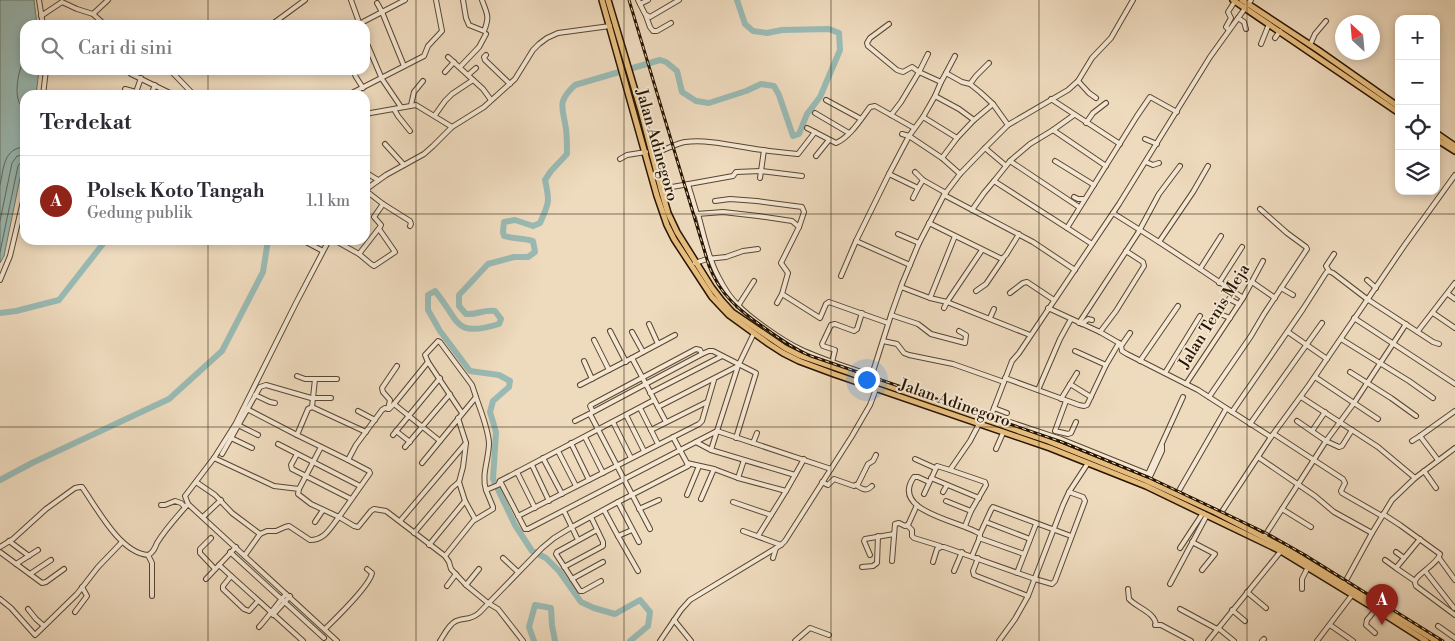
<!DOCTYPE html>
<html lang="id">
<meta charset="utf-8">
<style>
body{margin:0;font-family:"Libre Bodoni",serif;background:#f7f7f7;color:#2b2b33}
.controls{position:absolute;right:15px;top:15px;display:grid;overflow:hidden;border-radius:10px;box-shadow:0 2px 8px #0003}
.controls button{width:45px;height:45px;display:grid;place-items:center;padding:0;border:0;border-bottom:1px solid #e1e1e2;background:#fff;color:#2b2b33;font:25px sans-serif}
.compass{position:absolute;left:1335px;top:15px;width:45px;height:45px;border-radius:50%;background:#fff;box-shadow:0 2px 8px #0003;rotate:334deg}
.you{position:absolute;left:866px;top:379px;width:18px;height:18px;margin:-12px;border:4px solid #fff;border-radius:50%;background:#1a73e8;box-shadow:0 0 0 8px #1a73e833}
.badge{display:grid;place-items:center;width:32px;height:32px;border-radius:50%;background:#8f2418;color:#fff;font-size:16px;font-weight:700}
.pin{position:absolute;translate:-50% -41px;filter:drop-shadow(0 1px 2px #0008)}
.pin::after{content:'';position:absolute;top:26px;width:18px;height:15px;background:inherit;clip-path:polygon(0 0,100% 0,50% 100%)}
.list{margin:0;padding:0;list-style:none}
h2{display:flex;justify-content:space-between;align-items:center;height:65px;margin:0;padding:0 20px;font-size:21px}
h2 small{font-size:16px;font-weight:400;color:#7c7c81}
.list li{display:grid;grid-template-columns:32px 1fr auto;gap:15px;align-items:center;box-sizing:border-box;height:90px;padding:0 20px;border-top:1px solid #e1e1e2}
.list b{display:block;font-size:19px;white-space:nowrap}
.list p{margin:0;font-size:16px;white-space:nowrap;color:#7c7c81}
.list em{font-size:16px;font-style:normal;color:#7c7c81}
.icon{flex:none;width:28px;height:28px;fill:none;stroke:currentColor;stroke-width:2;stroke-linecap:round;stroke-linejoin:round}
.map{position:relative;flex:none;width:1455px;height:641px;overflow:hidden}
.search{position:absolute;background:#fff;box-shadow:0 2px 8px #0003;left:20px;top:20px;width:350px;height:55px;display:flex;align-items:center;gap:12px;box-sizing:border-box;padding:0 18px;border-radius:15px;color:#7c7c81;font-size:19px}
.panel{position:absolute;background:#fff;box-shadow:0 2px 8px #0003;left:20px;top:90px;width:350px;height:155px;border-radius:15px}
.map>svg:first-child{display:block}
</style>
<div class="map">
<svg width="1455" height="641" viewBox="0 0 1455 641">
<rect width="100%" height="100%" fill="#eedabd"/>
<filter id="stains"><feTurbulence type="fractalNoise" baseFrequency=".004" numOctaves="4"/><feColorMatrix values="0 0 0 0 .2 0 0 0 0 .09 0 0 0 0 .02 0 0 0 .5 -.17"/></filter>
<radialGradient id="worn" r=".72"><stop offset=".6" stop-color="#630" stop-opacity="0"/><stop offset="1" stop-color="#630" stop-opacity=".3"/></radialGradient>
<polygon fill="#99bab4" stroke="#6b786c" points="0,0 34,0 37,25 25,25 25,70 39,70 36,95 25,95 25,154 4,256 0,263"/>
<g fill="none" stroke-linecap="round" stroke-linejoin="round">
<g stroke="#60685a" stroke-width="1">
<path d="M25,58C19,66 15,90 18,99C19,104 22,107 25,110"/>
<path d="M0,185C4,168 3,148 25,147"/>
<polyline points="0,221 12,163 17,156 25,155"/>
<polyline points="0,252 18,166 21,162 25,161"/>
</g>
<g stroke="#99bab4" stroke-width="6">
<polyline points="0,313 16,311 59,300 106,240"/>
<polyline points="0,480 32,463 169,399 222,351 263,272 268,240"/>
<polyline points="534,641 529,627 535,605 551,608 552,625 555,641"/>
<path d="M630,641L648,626L650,612L640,600L615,614L594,608L581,602L559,571L546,558L532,551L515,525L493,479L496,432L490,412L493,401L509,387L510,381L499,375L470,371L440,331L428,310V295L435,291C460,321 453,338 499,324L501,319L495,311C484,309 478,315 466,314L459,306V295L488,264L514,257H528L535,252L533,241C523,238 514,239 504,236L503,232L504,222L515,220L533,226L540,223C549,203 550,202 545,180L551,171L567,154C567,146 567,137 566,129C563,107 556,103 575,85L660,60L666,62L677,71L682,92L696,101L709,103L746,91L761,84L774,86L779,95L793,136L799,134L807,114L820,97L840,50L839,33L829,29L782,30L767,33L753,31L745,24L737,0"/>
</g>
<defs>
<g id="minor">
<polyline points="39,0 43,25"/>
<polyline points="351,0 360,25"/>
<path d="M463,0L466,18L469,25L484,31C490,16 487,14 482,0"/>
<polyline points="638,0 645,14 650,17 679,0"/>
<polyline points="377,3 382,12 404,66"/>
<polyline points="640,4 648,0"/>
<polyline points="93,14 108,0"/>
<polyline points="41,16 62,2 77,9 93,14 105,25"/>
<polyline points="646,16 650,27 653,31 657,31 671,23"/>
<polyline points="1238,18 1244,22 1246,29"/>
<polyline points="359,24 405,0"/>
<polyline points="889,24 870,38 867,43 868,46 897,70 903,72 912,67 919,72 928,54"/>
<polyline points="271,25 305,0"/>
<polyline points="1229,30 1226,27 1231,18 1228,12 1235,1"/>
<polyline points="1275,38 1280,31"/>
<polyline points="365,39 382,79 401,107"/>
<polyline points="1261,44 1269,24"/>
<polyline points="1310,45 1315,34 1326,21"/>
<polyline points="486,55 484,57 485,60 510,84"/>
<polyline points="448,57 483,89 491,100"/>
<polyline points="460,67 479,47 486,34"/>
<polyline points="170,70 194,95"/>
<polyline points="353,70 356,77 363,88"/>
<polyline points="445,72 454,62"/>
<polyline points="946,73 955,56"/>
<polyline points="131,74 174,95"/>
<polyline points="468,75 476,68"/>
<polyline points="1078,81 1089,93 1096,98"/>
<polyline points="941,82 935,96 959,109 974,120 993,104"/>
<polyline points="970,84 976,76 989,63"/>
<polyline points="125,89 136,92"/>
<polyline points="43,95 46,70"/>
<polyline points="135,95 141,78"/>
<polyline points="151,95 155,85"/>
<polyline points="348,95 424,56 428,46 442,31 436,0"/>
<polyline points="1051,99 1120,144"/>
<polyline points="826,100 861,119"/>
<polyline points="411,105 414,92 423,81"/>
<polyline points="394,109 398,116 410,131"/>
<polyline points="815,113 849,133"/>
<polyline points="365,114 416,105 452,127"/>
<polyline points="435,115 445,101 452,94 473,80"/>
<polyline points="1074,115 1053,130 1106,166"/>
<polyline points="923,117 935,96"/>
<polyline points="1086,123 1093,113 1106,103"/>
<path d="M807,128L836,143C850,137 861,119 870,107L875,106L891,115"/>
<polyline points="914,128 891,115 901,102 919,72 941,82 946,73 962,82 970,84 980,92 993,104 1008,125"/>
<polyline points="902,134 909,136 889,174 918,188 923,180 946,193"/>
<polyline points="957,138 923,117 909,136 942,158 960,174"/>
<polyline points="1145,139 1157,144"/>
<polyline points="385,144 404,165"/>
<polyline points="985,148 1005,165"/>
<path d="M652,154C664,151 674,144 685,142C711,139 737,147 763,150C775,152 787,153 798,154L815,132"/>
<polyline points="816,156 829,140"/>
<polyline points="942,158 957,138 974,120"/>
<polyline points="620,159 627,155 646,152"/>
<polyline points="1010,161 1030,144 1053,130"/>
<polyline points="1055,161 1094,185"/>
<polyline points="1146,162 1153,165 1159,163"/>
<polyline points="365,172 378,180"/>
<polyline points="915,172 923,180"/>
<polyline points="760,178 764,150"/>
<polyline points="688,184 697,214 723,212 758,216 792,221 799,227 781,263 788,273 782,294 820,318 826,304 829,302 888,323"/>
<polyline points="661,189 733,176 736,172 761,171 802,176"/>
<polyline points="365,190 386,175 424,154 433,146 452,127 484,107 515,79 533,50 539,44 547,38 558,33 610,26"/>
<polyline points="944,195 1033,242 1075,270"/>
<polyline points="1074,197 1078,199 1084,199"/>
<polyline points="913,198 918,188"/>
<polyline points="715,201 730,199 757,201 802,207 804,212 799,227"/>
<polyline points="383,204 410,221 411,224 410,226"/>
<polyline points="1079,207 1010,161 994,181 1092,244"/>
<polyline points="972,210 984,193 994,181"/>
<polyline points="1113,213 1159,242 1193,192 1208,166"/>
<path d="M698,214C704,235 708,258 718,276C723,286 729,297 738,305C750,318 783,341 800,349C823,360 848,367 872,376"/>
<polyline points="929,223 1002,259 1006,255 1019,234"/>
<polyline points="1067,228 1137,116 1150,97 1177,112"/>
<polyline points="898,234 919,243"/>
<polyline points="1221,236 1200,269 1243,298"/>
<polyline points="334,240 359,254 371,264 374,266 395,252 379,229"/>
<polyline points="856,241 910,265"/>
<polyline points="306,242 323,251"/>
<polyline points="1159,242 1200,269"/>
<polyline points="359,254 380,227 381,225 374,217 383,204 365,190"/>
<polyline points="695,263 707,259 726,257 743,251 758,249"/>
<polyline points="1329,271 1326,266 1334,254"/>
<polyline points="841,276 856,241 889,174"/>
<polyline points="0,280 10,256 25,193"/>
<polyline points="1367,280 1376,288"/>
<polyline points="1252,282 1275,298"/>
<polyline points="1219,283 1242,247"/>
<polyline points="901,287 930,298 947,302 982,250"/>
<polyline points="1281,288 1293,295"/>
<polyline points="976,291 986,284 1003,259"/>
<polyline points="1010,293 1023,283 1027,282 1054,300"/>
<polyline points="1448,294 1455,299"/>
<polyline points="930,298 955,236"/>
<polyline points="1229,299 1239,304"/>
<polyline points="777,303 782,294"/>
<polyline points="738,306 754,281"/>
<polyline points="944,308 947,302 1030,335"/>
<polyline points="1215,312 1230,318"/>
<polyline points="1433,313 1455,328"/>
<polyline points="891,315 918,324 931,334 965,343 966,335 959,331"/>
<polyline points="990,318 994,309"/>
<polyline points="1354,318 1455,384"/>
<polyline points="1079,323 1138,233 1159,194 1180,166"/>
<polyline points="649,324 658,344"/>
<polyline points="1082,324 1088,319 1092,320"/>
<polyline points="610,331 626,362"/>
<polyline points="1418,331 1455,283"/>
<polyline points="632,332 643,352"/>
<polyline points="1100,332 1116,311 1144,266 1143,262 1126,251"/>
<polyline points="1288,332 1327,359"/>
<polyline points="1341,339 1409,381 1433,398"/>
<polyline points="594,340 609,370"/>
<polyline points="883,341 897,344 904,353 909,355 953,364 1004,382"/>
<polyline points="1119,343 1121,346 1122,351 1127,354 1198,390 1271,437"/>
<polyline points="1121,346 1130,333"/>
<polyline points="1075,351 1106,365"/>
<polyline points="702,354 709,351 713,351 756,373 736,438"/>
<polyline points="584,361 592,379"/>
<polyline points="1140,361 1178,306"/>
<polyline points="428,362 425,355 438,341 440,342 472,385 476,397"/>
<polyline points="832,362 835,350 823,346 822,344 831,325 835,324 854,331 857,329 862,313"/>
<polyline points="1350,372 1391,398 1416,416"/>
<polyline points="1165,373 1200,316"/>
<polyline points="297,376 305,379 315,379"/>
<polyline points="1315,377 1378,419"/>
<polyline points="1005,378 1079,405 1084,406 1087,405 1106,365 1119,343 1100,332 1048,308"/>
<polyline points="337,379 315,379 312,407 366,432"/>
<polyline points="870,381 891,315 902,284 919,243 944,195 960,174 985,148 1008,125 1068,90 1078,81 1092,58 1111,38 1133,0"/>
<polyline points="1070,384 1091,397"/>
<polyline points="1186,384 1243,298 1263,261"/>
<polyline points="580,385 632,358"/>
<polyline points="1038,390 1060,339 1071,319"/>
<polyline points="650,393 722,356"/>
<polyline points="255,395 270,402 275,403"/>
<polyline points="1209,397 1251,336 1264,314 1307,249 1306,247 1287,233 1260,209"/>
<polyline points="1301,397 1378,447 1415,478"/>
<polyline points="1061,399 1077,373"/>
<polyline points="654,400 500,481 525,529 528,529 717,431 738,366 754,333"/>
<polyline points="1066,401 1055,431 1068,434 1071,433 1076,422"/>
<polyline points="394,404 440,441"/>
<polyline points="312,407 308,409 297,435 348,460"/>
<polyline points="658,407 736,367"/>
<polyline points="245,408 297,435"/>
<polyline points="640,408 658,444"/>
<polyline points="994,408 1007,413"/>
<polyline points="388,409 390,400 383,392 382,388 397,366"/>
<polyline points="358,411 375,420"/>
<polyline points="1232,412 1303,309 1326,273 1328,271 1333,273 1367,299 1433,342 1439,344"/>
<polyline points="590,414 650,529"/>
<polyline points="991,414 998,418 1061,439 1148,474"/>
<polyline points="626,415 644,451"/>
<polyline points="458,418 466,443 463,467 459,482 465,501 475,519"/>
<polyline points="575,421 593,412 702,354 700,350 696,349 591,405 590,406 593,412"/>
<polyline points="989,421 1012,361 1019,353 1119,204 1210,57 1251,0"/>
<polyline points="1297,421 1326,441 1339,447 1342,446 1352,430"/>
<polyline points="613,422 631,458"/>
<polyline points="666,422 632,358 675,335"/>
<polyline points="1250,424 1322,323"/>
<polyline points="238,425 258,435"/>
<polyline points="651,430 707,402"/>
<polyline points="396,431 410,442"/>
<polyline points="1312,431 1325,412"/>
<polyline points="1274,434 1343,479 1345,483 1341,491 1342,493 1382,516"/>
<polyline points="393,435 440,378"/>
<polyline points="1420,436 1455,411"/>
<polyline points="585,437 603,473"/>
<polyline points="673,437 687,463"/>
<polyline points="231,438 252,448"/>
<polyline points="1412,441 1420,436 1438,460"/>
<polyline points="696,442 711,450"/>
<polyline points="571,443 589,480"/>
<polyline points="753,443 757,433"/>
<polyline points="278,444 360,486"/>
<polyline points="405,447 450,394"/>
<polyline points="996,449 1003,433"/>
<polyline points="558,451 576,486"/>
<polyline points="222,454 260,387 266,385 311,398 331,398"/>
<polyline points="297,454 291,465 292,469 351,499"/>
<polyline points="1258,457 1315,496 1334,512 1372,533"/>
<polyline points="214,458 274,486 299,489 321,447"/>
<polyline points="543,458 562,494"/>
<polyline points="915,459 935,468"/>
<path d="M422,463L476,397C481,412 488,428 489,443C489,459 481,475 486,490L498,485L500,481"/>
<polyline points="532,465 549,501"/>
<polyline points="714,469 738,478 786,491 804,459"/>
<polyline points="1424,471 1436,488"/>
<polyline points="517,472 535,508"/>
<polyline points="1148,474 1183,397"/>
<polyline points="795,475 711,450 717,431 831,469"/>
<polyline points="738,478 744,460"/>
<polyline points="931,478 979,498"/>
<polyline points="1148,481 1162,451 1162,446"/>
<polyline points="196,482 215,495 232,513 260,534"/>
<polyline points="822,482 828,485 834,479 854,486 858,484 868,464 873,461 876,455"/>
<path d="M929,482L918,477H914C889,512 962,521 980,534V537L972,556"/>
<path d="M856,485C862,489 866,492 872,486"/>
<polyline points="299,489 298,494 311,504 339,517 370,473 369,471 348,460 356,445 382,410 385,408 389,409 394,404 428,362 462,413"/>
<polyline points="486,490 493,507 493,509 473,521 445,556 449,562 451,569 466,585 488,603 498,609 523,641"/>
<polyline points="943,492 947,485"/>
<polyline points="924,494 937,466 950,470"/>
<polyline points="1177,494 1226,409"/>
<polyline points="687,495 699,466"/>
<polyline points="946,501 971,511"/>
<polyline points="618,502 639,542"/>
<polyline points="733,502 771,515"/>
<polyline points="188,504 185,496 214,458 236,423 296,303 329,240"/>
<polyline points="161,505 165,505 175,501 181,503 185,507"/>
<polyline points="639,509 659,500"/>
<polyline points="1282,509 1311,527"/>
<polyline points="604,510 618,536 638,571"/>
<polyline points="1223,510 1271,437 1309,385 1404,246 1455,175"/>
<polyline points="564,511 578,540"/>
<path d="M1383,514L1400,525L1440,554C1438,564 1415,575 1415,582C1415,584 1416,585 1416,586L1455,615"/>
<polyline points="518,516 699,424 702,421 714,380"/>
<polyline points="203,517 221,500"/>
<polyline points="400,521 466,443"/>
<polyline points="315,522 323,510"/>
<polyline points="986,522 1030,539"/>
<polyline points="907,525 912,530 912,536 914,538 940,546"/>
<polyline points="965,526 971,511 986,485 985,482 950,470 970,441 979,424"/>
<polyline points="597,530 557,552 556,554 580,591 583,591 601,581"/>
<polyline points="743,531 781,545"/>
<polyline points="414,533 452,488 459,482"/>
<polyline points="980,534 991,510 993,507 1071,536"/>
<polyline points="618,536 632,530"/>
<polyline points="758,536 786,491"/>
<polyline points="1264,537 1326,441 1354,403 1406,324"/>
<polyline points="211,538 200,549 200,553 215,569"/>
<polyline points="979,538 1024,554"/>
<polyline points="9,541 29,556"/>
<polyline points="1192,542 1215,554 1202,570"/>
<polyline points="429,545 465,501"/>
<path d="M0,547L13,539L46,509L75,488L80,487H82C97,508 120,553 148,555C153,553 155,548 157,543C166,528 177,517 188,504L337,641"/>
<polyline points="1180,548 1203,513"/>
<polyline points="0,552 42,583 46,582 64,569"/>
<polyline points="230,552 324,638"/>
<polyline points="1396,552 1404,558"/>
<polyline points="148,555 152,563 152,596"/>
<path d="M245,555L260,534L267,531H276L285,527L289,526L310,540C325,540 330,528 339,517L354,526L358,527L371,511L374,509L386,511L445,556"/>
<polyline points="870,555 864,541 865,539 894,534"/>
<polyline points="503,558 518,572"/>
<polyline points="773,558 776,548"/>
<polyline points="978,558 973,571 974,575 1028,596"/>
<polyline points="1439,558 1455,580"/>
<polyline points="1385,560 1396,568"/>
<polyline points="892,561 895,524 899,523 905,526 908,525 917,505"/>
<polyline points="933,562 937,549 941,547 944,547 1035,579 1052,584 1055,581 1085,501 1083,497 1069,492"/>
<polyline points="16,564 38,550"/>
<polyline points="219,565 303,641"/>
<polyline points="564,567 603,546 603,542 591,517"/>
<polyline points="862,567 873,566 877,563 878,536"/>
<polyline points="954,571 962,552"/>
<polyline points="1425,571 1454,608"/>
<polyline points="1017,573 1036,524"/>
<polyline points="30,574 51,560"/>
<polyline points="231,576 223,586 223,589 244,609 249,611 258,601"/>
<polyline points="206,579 236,547"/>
<polyline points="572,579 603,562"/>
<polyline points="1415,581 1396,568 1420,539"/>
<polyline points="1170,584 1207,515"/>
<polyline points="1344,584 1372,533 1392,500 1415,478 1455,448"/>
<polyline points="466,585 479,569"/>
<polyline points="447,586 456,574"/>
<path d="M1128,589L1129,599C1137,608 1155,612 1156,625"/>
<polyline points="1302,589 1302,579 1308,567"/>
<polyline points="1247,592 1266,608"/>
<polyline points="0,599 11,608 35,635 77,594 98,567 122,542"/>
<polyline points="28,609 36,619 44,626"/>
<polyline points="1180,609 1217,629"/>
<polyline points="1232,610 1245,621"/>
<polyline points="75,612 87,596 82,587"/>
<polyline points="273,615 290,596"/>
<polyline points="674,620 691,641"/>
<polyline points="1155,625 1161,625 1191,641"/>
<polyline points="1330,625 1353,641"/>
<polyline points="1438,626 1455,638"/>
<path d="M259,627C269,616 276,605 286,594"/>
<polyline points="1218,628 1234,641"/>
<path d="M325,629C335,619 370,586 372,573L367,569"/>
<polyline points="1375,633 1366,625 1367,620 1376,609"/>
<path d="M440,641C444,635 449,624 456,621C466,617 469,621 479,613L542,548L554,538L572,527L618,502L686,467L688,466L687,463L714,469L701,499"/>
<polyline points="660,641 681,610 690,600 781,545 785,541 852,436 870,405 876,389"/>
<polyline points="795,641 810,628 829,635"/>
<polyline points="999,641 1015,619 1028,596 1063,505 1069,492 1088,463"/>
<polyline points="1208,641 1281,551"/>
<polyline points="1262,641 1264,639"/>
<polyline points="1317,641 1352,595"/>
</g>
<g id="highway">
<polyline points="602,0 657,196 667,225 674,239 712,297 729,315 769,344 783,353 799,361 834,374 1050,448 1146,486 1281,551 1376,609 1426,641"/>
<polyline points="608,0 641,111 661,189 668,213 677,232 712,288 722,301 732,312 785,348 801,356 1048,441 1145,480 1215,512 1288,550 1436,641"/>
<polyline points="1233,0 1399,113"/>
<polyline points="1242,0 1318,50 1399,107"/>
<polyline points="1436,133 1455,146"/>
<polyline points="1436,139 1455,151"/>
</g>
</defs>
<use href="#minor" stroke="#59462f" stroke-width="6"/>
<use href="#highway" stroke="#271500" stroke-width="8"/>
<use href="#minor" stroke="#f4e7d4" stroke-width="4"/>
<use href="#highway" stroke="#e7bd7e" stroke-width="5"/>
<defs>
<path id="rail" d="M629,0L709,266C720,295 740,311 765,328C780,339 794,349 811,356L1062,442L1150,478L1266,533L1305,555L1443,641"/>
</defs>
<use href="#rail" stroke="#271500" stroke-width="3"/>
<use href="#rail" stroke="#f4e7d4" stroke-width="1" stroke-dasharray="4" stroke-linecap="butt"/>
</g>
<path fill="none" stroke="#271500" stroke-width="1" stroke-opacity="0.55" d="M208,0V25M416,0V641M624,0V641M831,0V641M1039,0V641M1247,0V641M208,70V95M0,214H25M365,214H1455M208,240V641M0,427H1455"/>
<g text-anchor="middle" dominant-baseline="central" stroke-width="4" stroke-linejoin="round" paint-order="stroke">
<g font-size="16" fill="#271500" stroke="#f4e7d4">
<text transform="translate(657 145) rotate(74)">Jalan Adinegoro</text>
<text transform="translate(1214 316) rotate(-58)">Jalan Tenis Meja</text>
<text transform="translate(955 403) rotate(19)">Jalan Adinegoro</text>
</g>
</g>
<rect width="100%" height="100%" filter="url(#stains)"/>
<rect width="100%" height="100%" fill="url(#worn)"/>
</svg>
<div class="controls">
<button>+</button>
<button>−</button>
<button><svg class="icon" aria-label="locate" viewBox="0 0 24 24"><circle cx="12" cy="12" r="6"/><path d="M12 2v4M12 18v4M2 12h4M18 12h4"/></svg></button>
<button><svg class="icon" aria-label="layers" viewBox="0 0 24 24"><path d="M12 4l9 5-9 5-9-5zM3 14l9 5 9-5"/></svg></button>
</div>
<svg class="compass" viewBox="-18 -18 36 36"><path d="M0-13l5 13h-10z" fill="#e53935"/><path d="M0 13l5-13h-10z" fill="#7c7c81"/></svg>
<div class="you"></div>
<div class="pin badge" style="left:1382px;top:625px">A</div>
<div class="search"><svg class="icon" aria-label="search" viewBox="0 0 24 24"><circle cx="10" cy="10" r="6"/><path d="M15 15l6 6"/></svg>Cari di sini</div>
<section class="panel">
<h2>Terdekat<small></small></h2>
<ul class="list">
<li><span class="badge">A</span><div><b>Polsek Koto Tangah</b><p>Gedung publik</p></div><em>1.1 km</em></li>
</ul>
</section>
</div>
